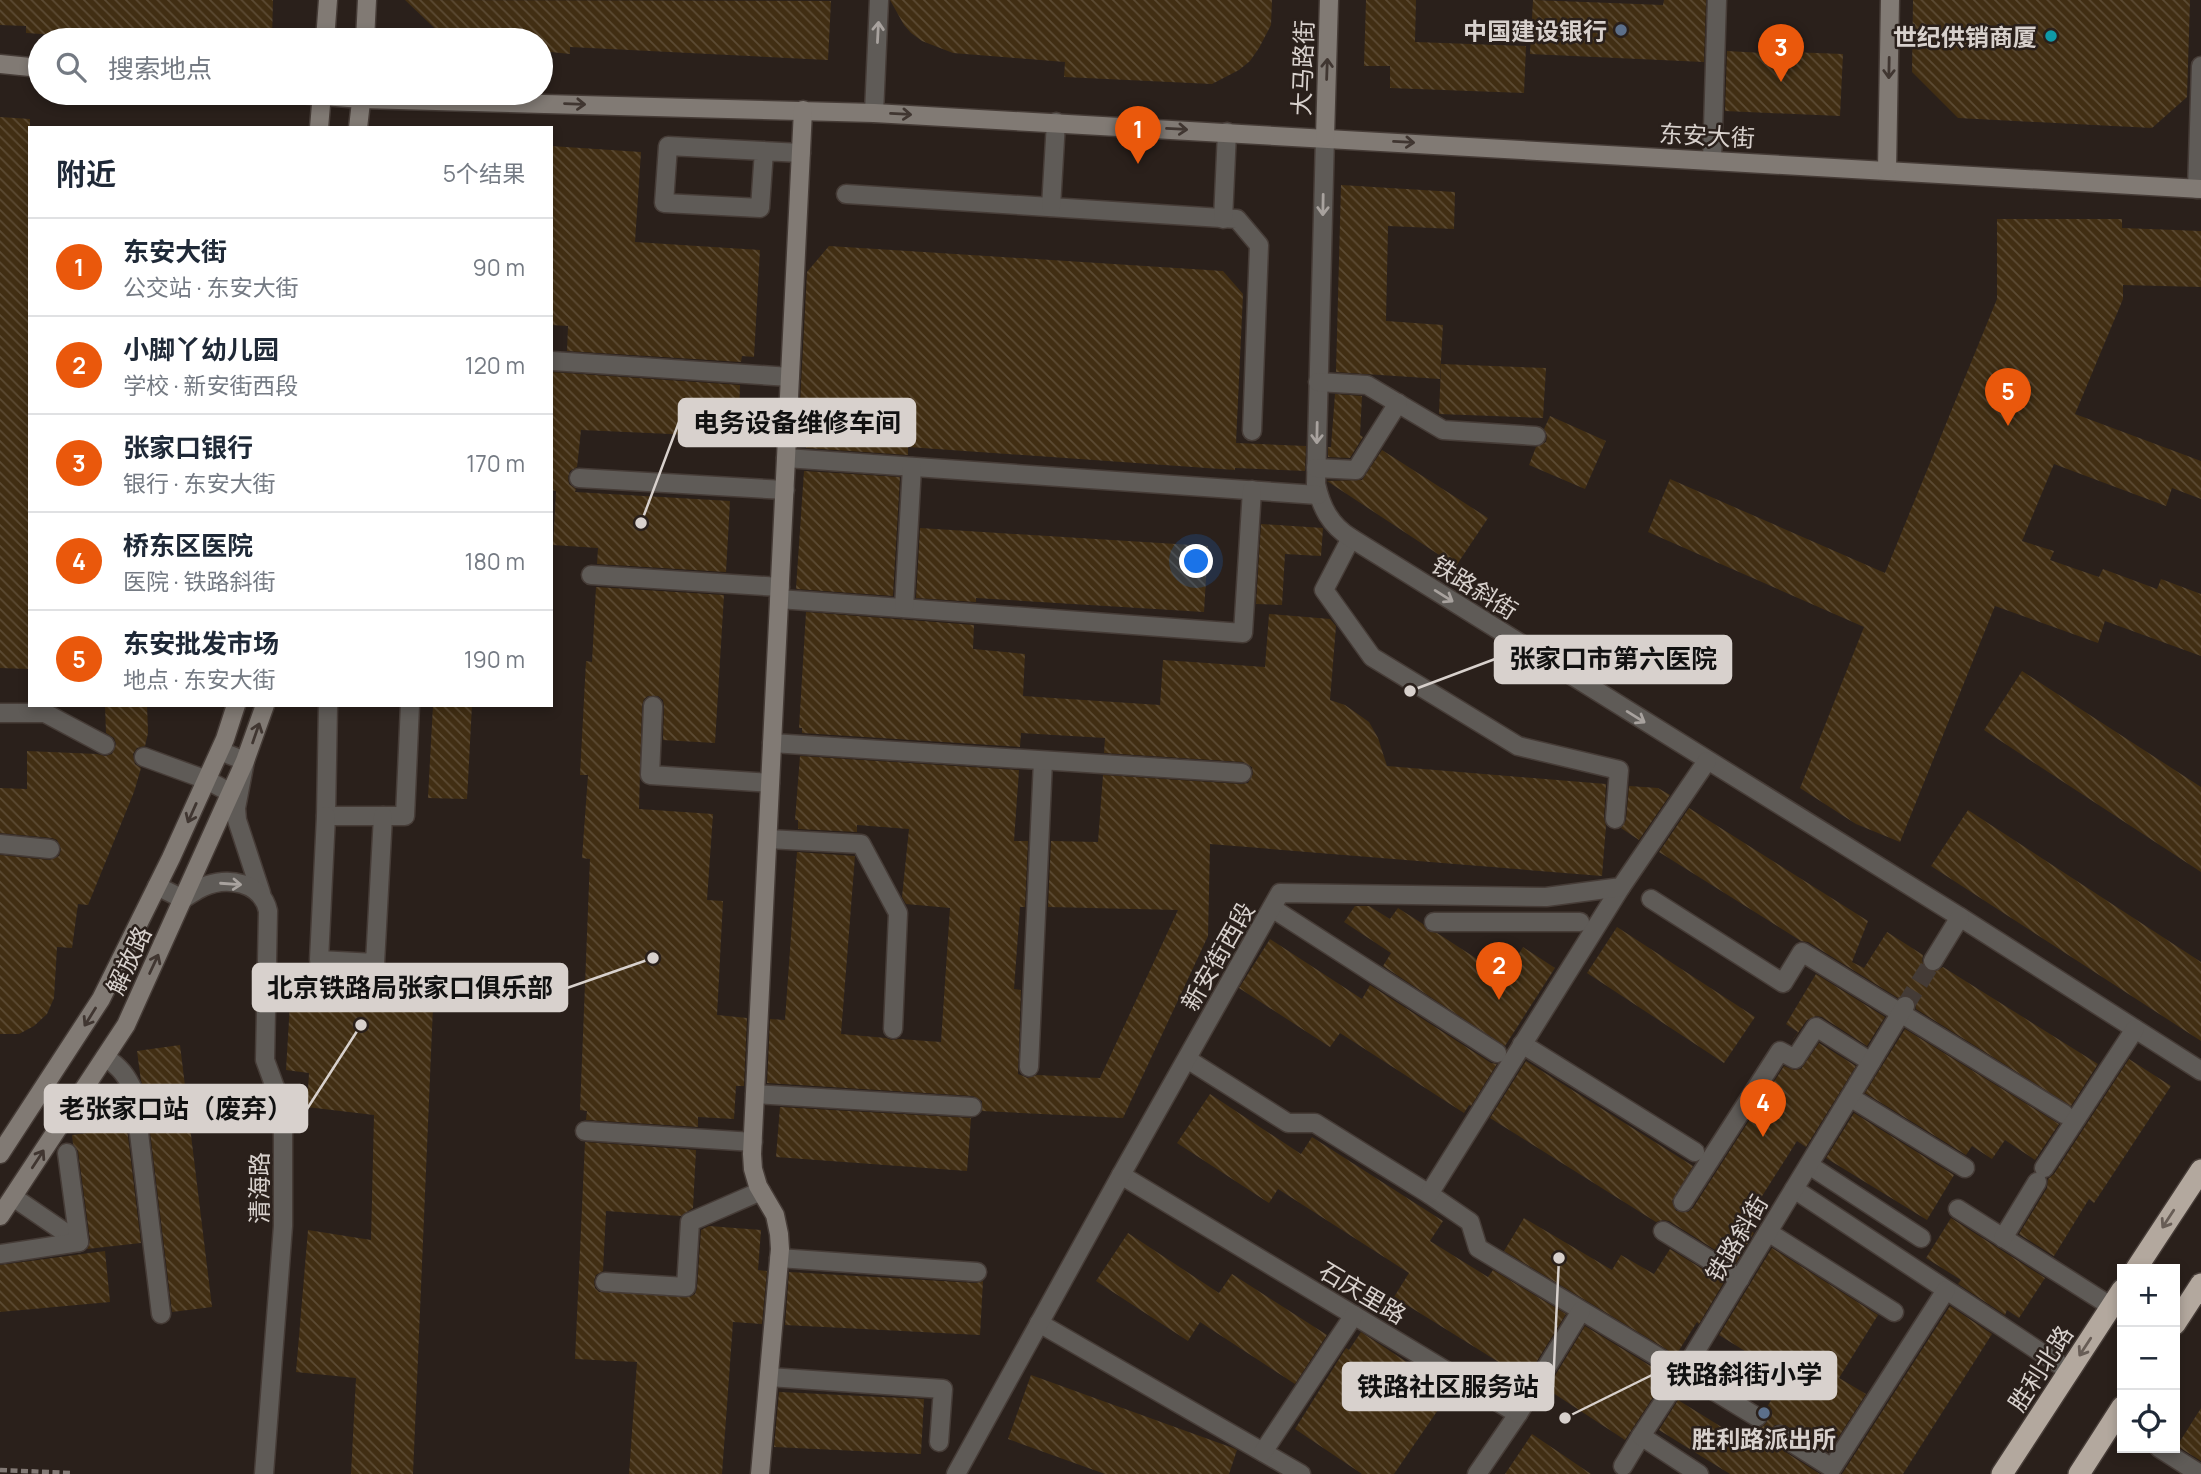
<!DOCTYPE html>
<html lang="zh">
<meta charset="utf-8">
<style>
body{margin:0;font-family:Manrope,"Noto Sans SC",sans-serif;background:#f6f6f7;color:#1f2937}
.controls{position:absolute;right:21px;bottom:21px;display:grid;overflow:hidden;border-radius:0px;box-shadow:0 4px 10px #0003}
.controls button{width:63px;height:63px;display:grid;place-items:center;padding:0;border:0;border-bottom:2px solid #e0e1e3;background:#fff;color:#1f2937;font:35px sans-serif}
.you{position:absolute;left:1197px;top:562px;width:24px;height:24px;margin:-18px;border:5px solid #fff;border-radius:50%;background:#1a73e8;box-shadow:0 0 0 10px #1a73e833}
.badge{display:grid;place-items:center;width:46px;height:46px;border-radius:50%;background:#ea580c;color:#fff;font-size:23px;font-weight:700}
.pin{position:absolute;translate:-50% -58px;filter:drop-shadow(0 2px 4px #0008)}
.pin::after{content:'';position:absolute;top:37px;width:24px;height:21px;background:inherit;clip-path:polygon(0 0,100% 0,50% 100%)}
.list{margin:0;padding:0;list-style:none}
h2{display:flex;justify-content:space-between;align-items:center;height:91px;margin:0;padding:0 28px;font-size:30px}
h2 small{font-size:23px;font-weight:400;color:#747a83}
.list li{display:grid;grid-template-columns:46px 1fr auto;gap:21px;align-items:center;box-sizing:border-box;height:98px;padding:0 28px;border-top:2px solid #e0e1e3}
.list b{display:block;font-size:26px;white-space:nowrap}
.list p{margin:0;font-size:23px;white-space:nowrap;color:#747a83}
.list em{font-size:23px;font-style:normal;color:#747a83}
.icon{flex:none;width:38px;height:38px;fill:none;stroke:currentColor;stroke-width:2;stroke-linecap:round;stroke-linejoin:round}
.map{position:relative;flex:none;width:2201px;height:1474px;overflow:hidden}
.search{position:absolute;background:#fff;box-shadow:0 4px 10px #0003;left:28px;top:28px;width:525px;height:77px;display:flex;align-items:center;gap:18px;box-sizing:border-box;padding:0 24px;border-radius:38px;color:#747a83;font-size:26px}
.panel{position:absolute;background:#fff;box-shadow:0 4px 10px #0003;left:28px;top:126px;width:525px;height:581px;border-radius:0px}
.map>svg:first-child{display:block}
</style>
<div class="map">
<svg width="2201" height="1474" viewBox="0 0 2201 1474">
<defs>
<pattern id="building-back-hatch" width="6" height="6" patternUnits="userSpaceOnUse" patternTransform="scale(1.75)"><rect width="6" height="6" fill="#412e13"/><path d="M-1 5l2 2M0 0l6 6M5-1l2 2" fill="none" stroke="#5c4b34"/></pattern>
</defs>
<rect width="100%" height="100%" fill="#2a201b"/>
<g fill="url(#building-back-hatch)">
<polygon points="0,0 273,0 272,39 171,34 171,40 134,40 26,33 26,26 0,25"/>
<polygon points="405,0 831,1 828,60 570,47 570,54 541,51 541,40 447,40"/>
<polygon points="890,0 1272,0 1271,25 1259,48 1250,61 1239,70 1212,84 1064,77 1065,62 953,53 922,41 911,33 904,25"/>
<polygon points="1366,0 1416,0 1415,42 1526,46 1524,93 1390,88 1390,66 1364,66"/>
<polygon points="1533,0 1663,5 1664,0 1706,0 1704,62 1530,54"/>
<polygon points="1913,0 2190,0 2187,97 2152,128 1958,118 1912,72"/>
<polygon points="1763,45 1790,46 1790,52 1843,54 1840,116 1725,111 1727,51 1763,53"/>
<polygon points="0,117 30,119 30,669 0,668"/>
<polygon points="551,146 641,152 635,242 760,250 754,357 742,356 741,362 567,351 568,326 551,325"/>
<polygon points="1341,185 1455,192 1454,229 1388,226 1386,321 1443,325 1440,379 1336,372"/>
<polygon points="1997,219 2122,219 2122,228 2201,231 2201,287 2123,285 2123,299 2075,414 2201,461 2201,499 2172,488 2166,506 2054,464 2022,541 2054,551 2050,560 2099,577 2103,569 2157,589 2161,579 2201,594 2201,656 2105,621 2098,643 1995,606 1900,842 1856,824 1800,788 1864,627 1648,532 1670,479 1885,573 1997,299"/>
<polygon points="829,246 1223,271 1243,294 1236,443 1306,446 1305,471 1235,468 1235,470 908,447 908,455 806,448 806,440 798,440 807,272"/>
<polygon points="1441,364 1546,368 1543,418 1439,414"/>
<polygon points="551,372 740,385 738,437 581,430 577,467 570,471 568,477 569,484 576,489 575,492 730,501 726,572 597,564 598,548 553,545 556,491 551,490"/>
<polygon points="1335,394 1362,396 1360,435 1363,437 1350,458 1328,457 1328,447 1331,447"/>
<polygon points="1550,416 1606,441 1585,489 1529,465 1536,447 1546,442 1547,436 1544,429"/>
<polygon points="1382,450 1488,518 1456,566 1327,481 1362,480"/>
<polygon points="804,471 900,477 893,596 796,589"/>
<polygon points="1261,524 1323,528 1321,556 1285,554 1282,605 1256,604"/>
<polygon points="920,528 1208,546 1204,612 976,598 976,602 916,598"/>
<polygon points="596,587 724,595 715,743 663,740 664,706 663,700 658,696 648,696 644,699 642,706 639,809 713,814 707,900 723,901 717,1015 747,1018 744,1086 736,1086 734,1119 698,1117 698,1127 586,1120 587,1111 580,1110 590,859 582,858 588,775 580,775 586,661 592,662"/>
<polygon points="806,612 974,625 973,649 1025,654 1023,696 1160,705 1163,660 1265,667 1269,614 1330,619 1336,626 1330,700 1345,705 1369,722 1378,738 1387,766 1606,784 1604,818 1606,826 1602,876 1210,844 1208,936 1123,1118 982,1111 982,1101 973,1096 767,1083 770,1019 785,1020 797,852 855,856 841,1034 886,1038 892,1040 899,1039 941,1042 950,908 906,904 902,897 909,829 857,825 857,832 798,829 798,820 795,820 800,756 1019,770 1014,841 1028,841 1025,907 1020,907 1014,989 1021,990 1018,1074 1028,1078 1037,1075 1100,1078 1178,910 1048,907 1051,841 1098,842 1103,775 1241,784 1248,783 1253,774 1252,767 1243,762 1104,753 1105,738 1021,733 1020,747 802,733 802,728 799,728"/>
<polygon points="2022,671 2201,787 2201,872 1984,730"/>
<polygon points="105,705 147,705 148,733 145,746 137,748 133,754 135,764 141,768 134,792 88,905 78,904 72,948 57,947 54,998 47,1014 34,1026 19,1034 0,1034 0,855 50,860 59,856 61,849 57,840 52,838 0,833 0,788 27,789 27,751 97,754 105,756 112,754 116,744 114,738 106,733"/>
<polygon points="433,705 472,705 467,799 428,798"/>
<polygon points="1629,786 1658,788 1670,795 1639,840 1621,828 1626,820"/>
<polygon points="1689,808 1868,921 1852,962 1864,968 1887,932 1923,955 1922,961 1927,970 1933,972 1943,967 2098,1064 2071,1106 1916,1009 1915,1001 1911,997 1905,995 1898,998 1808,942 1801,941 1659,852"/>
<polygon points="1968,810 2201,962 2201,1041 1931,866"/>
<polygon points="1355,906 1369,906 1390,919 1398,908 1423,924 1428,931 1437,933 1505,977 1523,947 1555,968 1505,1046 1383,966 1391,953 1344,922"/>
<polygon points="1617,927 1755,1017 1724,1063 1587,973"/>
<polygon points="1270,939 1362,999 1370,985 1491,1063 1497,1064 1471,1106 1469,1105 1464,1113 1340,1033 1330,1047 1239,988"/>
<polygon points="292,970 434,983 413,1474 351,1474 356,1378 296,1372 308,1230 371,1240 374,1115 307,1107 309,1073 286,1070"/>
<polygon points="1816,974 1885,1017 1867,1046 1822,1017 1816,1016 1807,1020 1790,1044 1798,1032 1786,1024"/>
<polygon points="1905,1029 2059,1124 2035,1160 2005,1140 1992,1159 1972,1146 1966,1155 1865,1093"/>
<polygon points="1819,1043 1856,1066 1806,1147 1797,1141 1743,1226 1754,1233 1736,1263 1669,1221 1663,1220 1656,1222 1490,1118 1526,1061 1693,1166 1672,1201 1676,1211 1688,1212 1693,1208 1784,1066 1794,1070 1801,1069"/>
<polygon points="180,1045 212,1307 172,1312 145,1091 141,1081 137,1051"/>
<polygon points="2129,1059 2171,1086 2094,1203 2089,1199 2054,1256 2019,1234 2047,1188 2048,1179 2054,1174"/>
<polygon points="1210,1094 1301,1154 1312,1137 1443,1221 1430,1241 1488,1277 1493,1270 1566,1314 1526,1379 1394,1297 1409,1273 1278,1189 1269,1203 1177,1143"/>
<polygon points="780,1107 971,1118 967,1171 776,1157"/>
<polygon points="1854,1113 1954,1175 1927,1220 1826,1158"/>
<polygon points="127,1128 141,1243 87,1249 90,1240 78,1151 73,1144 72,1135"/>
<polygon points="585,1142 696,1150 693,1208 681,1216 606,1211 603,1271 596,1275 594,1281 595,1288 599,1292 690,1297 695,1294 697,1288 701,1230 709,1226 761,1230 758,1270 767,1271 762,1324 733,1322 722,1474 629,1474 637,1362 575,1359"/>
<polygon points="1524,1218 1612,1270 1621,1255 1654,1274 1670,1249 1724,1282 1699,1324 1697,1322 1676,1355 1504,1251"/>
<polygon points="1951,1218 2045,1278 2019,1318 2007,1310 2005,1315 1958,1284 1961,1280 1926,1258"/>
<polygon points="1128,1233 1219,1293 1232,1274 1327,1335 1295,1384 1200,1322 1188,1341 1096,1281"/>
<polygon points="1772,1248 1878,1315 1839,1378 1866,1394 1829,1452 1785,1425 1775,1425 1770,1430 1769,1435 1773,1444 1820,1474 1730,1474 1659,1430 1678,1400 1744,1441 1753,1428 1762,1427 1766,1423 1768,1417 1765,1410 1781,1385 1749,1364 1753,1356 1719,1335"/>
<polygon points="105,1251 110,1302 0,1312 0,1265"/>
<polygon points="789,1272 976,1283 983,1281 980,1335 785,1325"/>
<polygon points="1950,1306 1992,1334 1903,1474 1842,1474"/>
<polygon points="1585,1326 1667,1376 1625,1440 1547,1389"/>
<polygon points="1361,1332 1451,1391 1394,1474 1362,1474 1295,1429 1346,1348 1349,1350"/>
<polygon points="1031,1375 1233,1448 1237,1450 1229,1474 1105,1474 1008,1439"/>
<polygon points="779,1392 924,1399 921,1454 774,1447"/>
<polygon points="2201,1408 2201,1461 2177,1446"/>
<polygon points="1532,1434 1591,1474 1505,1474"/>
</g>
<g fill="none" stroke-linecap="round" stroke-linejoin="round">
<polyline stroke="#443b36" stroke-width="18" stroke-dasharray="18 9" stroke-linecap="butt" points="1905,1006 1933,961"/>
<defs>
<g id="lane">
<polyline points="874,113 879,0"/>
<polyline points="764,151 760,208 664,203 668,146 801,153"/>
<polyline points="1712,160 1717,0"/>
<polyline points="2197,189 2201,66"/>
<polyline points="846,194 1237,219 1259,245 1252,431"/>
<polyline points="1051,207 1056,122"/>
<polyline points="1223,219 1227,132"/>
<polyline points="1351,538 1324,590 1372,657 1518,746 1619,770 1615,819"/>
<polyline points="328,705 326,816 405,816 410,705"/>
<polyline points="0,713 45,713 105,745"/>
<polyline points="220,751 245,761 236,808 237,820 261,893"/>
<polyline points="144,757 207,780 231,793"/>
<polyline points="326,816 319,960 375,963 383,816"/>
<path d="M157,886L183,899C190,895 196,890 203,887C227,876 262,882 268,911L265,1060L283,1109V1226L264,1474"/>
<polyline points="1434,922 1580,922"/>
<path d="M105,1057C120,1067 127,1076 134,1092L161,1314"/>
<polyline points="1029,1067 1043,761"/>
<polyline points="1683,1202 1780,1051 1795,1059 1816,1027 1871,1062"/>
<polyline points="1663,1231 1740,1279"/>
<polyline points="1683,1372 1757,1417"/>
<polyline points="1623,1466 1641,1436"/>
</g>
<g id="street">
<path d="M1325,137L1316,484C1321,507 1330,525 1351,538L1960,917L2201,1071"/>
<polyline points="552,361 790,377"/>
<polyline points="1318,382 1367,385 1443,430 1536,436"/>
<polyline points="786,458 1318,495"/>
<polyline points="1316,468 1356,470 1398,403"/>
<polyline points="579,478 785,490"/>
<polyline points="591,575 780,587"/>
<polyline points="779,599 1243,633 1252,490"/>
<polyline points="904,608 912,467"/>
<polyline points="653,706 650,775 770,783"/>
<polyline points="772,743 1242,773"/>
<polyline points="768,839 861,844 898,913 893,1029"/>
<polyline points="0,844 50,849"/>
<polyline points="1651,899 1783,983 1802,952 2064,1114"/>
<polyline points="1272,908 1497,1053"/>
<polyline points="1933,961 1960,917"/>
<polyline points="1522,1044 1695,1152"/>
<polyline points="1187,1059 1288,1123 1315,1123 1429,1194 1470,1222 1478,1248 1683,1372"/>
<polyline points="755,1094 972,1107"/>
<polyline points="1850,1097 1965,1168"/>
<polyline points="585,1131 753,1142"/>
<polyline points="1809,1165 1921,1238"/>
<polyline points="2044,1168 2135,1029"/>
<polyline points="1121,1175 1518,1414 1477,1474"/>
<polyline points="1794,1189 2069,1371"/>
<polyline points="1429,1194 1621,887"/>
<polyline points="13,1197 79,1242"/>
<polyline points="1958,1209 2112,1307"/>
<polyline points="1768,1232 1894,1312"/>
<polyline points="2003,1238 2037,1182"/>
<polyline points="0,1254 79,1242 67,1153"/>
<polyline points="779,1258 977,1272"/>
<polyline points="605,1282 686,1287 690,1222 761,1191"/>
<polyline points="1039,1323 1301,1474"/>
<polyline points="769,1377 943,1389 939,1442"/>
<polyline points="1518,1414 1581,1311"/>
<polyline points="1780,1435 1832,1468 1946,1290"/>
<polyline points="2159,1448 2200,1474"/>
<polyline points="1263,1452 1354,1315"/>
<polyline points="956,1474 1121,1175 1280,893 1546,897 1621,887 1707,761"/>
<polyline points="1699,1474 1641,1436 1683,1372 1905,1006"/>
</g>
<g id="secondary">
<polyline points="325,40 328,0"/>
<polyline points="365,40 367,0"/>
<polyline points="0,64 40,68"/>
<polyline points="287,93 361,99 874,113 2201,189"/>
<polyline points="319,128 322,93"/>
<polyline points="358,128 362,93"/>
<polyline points="1325,137 1329,0"/>
<polyline points="1887,170 1890,0"/>
<polyline points="0,1154 101,999 171,858 225,739 236,705"/>
<polyline points="0,1216 126,1025 245,761 265,705"/>
<polyline points="760,1474 780,1249 779,1234 775,1215 758,1186 753,1169 752,1154 803,110"/>
</g>
<g id="highway">
<polyline points="2136,1269 2201,1170"/>
<polyline points="2175,1324 2201,1284"/>
<polyline points="2002,1474 2122,1290"/>
<polyline points="2079,1474 2122,1407"/>
</g>
</defs>
<use href="#lane" stroke="#463c37" stroke-width="21"/>
<use href="#street" stroke="#463c37" stroke-width="21"/>
<use href="#secondary" stroke="#463c37" stroke-width="21"/>
<use href="#highway" stroke="#463c37" stroke-width="24"/>
<polyline stroke="#827975" stroke-width="4.5" stroke-dasharray="7 3.5" stroke-linecap="butt" points="0,1470 71,1473"/>
<use href="#lane" stroke="#5f5b57" stroke-width="18"/>
<use href="#street" stroke="#5f5b57" stroke-width="18"/>
<use href="#secondary" stroke="#817a74" stroke-width="18"/>
<use href="#highway" stroke="#b3a89e" stroke-width="21"/>
</g>
<defs><path id="oneway-shaft" d="M-6 0H5M1.5-3L5.5 0L1.5 3" fill="none" stroke-width="1.6" stroke-linecap="round" stroke-linejoin="round" transform="scale(1.75)"/></defs>
<g stroke="#a8a29e">
<use href="#oneway-shaft" transform="translate(878 32) rotate(-87)"/>
<use href="#oneway-shaft" transform="translate(1323 205) rotate(91)"/>
<use href="#oneway-shaft" transform="translate(1317 433) rotate(91)"/>
<use href="#oneway-shaft" transform="translate(1444 596) rotate(32)"/>
<use href="#oneway-shaft" transform="translate(1636 717) rotate(32)"/>
<use href="#oneway-shaft" transform="translate(231 884) rotate(4)"/>
</g>
<g stroke="#403631">
<use href="#oneway-shaft" transform="translate(1889 68) rotate(91)"/>
<use href="#oneway-shaft" transform="translate(1327 69) rotate(-88)"/>
<use href="#oneway-shaft" transform="translate(575 104) rotate(2)"/>
<use href="#oneway-shaft" transform="translate(901 114) rotate(3)"/>
<use href="#oneway-shaft" transform="translate(1177 129) rotate(3)"/>
<use href="#oneway-shaft" transform="translate(1404 142) rotate(3)"/>
<use href="#oneway-shaft" transform="translate(256 733) rotate(-71)"/>
<use href="#oneway-shaft" transform="translate(192 813) rotate(114)"/>
<use href="#oneway-shaft" transform="translate(154 964) rotate(-65)"/>
<use href="#oneway-shaft" transform="translate(90 1017) rotate(122)"/>
<use href="#oneway-shaft" transform="translate(38 1159) rotate(-57)"/>
</g>
<g stroke="#685d56">
<use href="#oneway-shaft" transform="translate(2168 1219) rotate(123)"/>
<use href="#oneway-shaft" transform="translate(2085 1347) rotate(123)"/>
</g>
<g fill="#5c6f8a" stroke="#2a201b" stroke-width="2.5">
<circle cx="1621" cy="30" r="7"/>
<circle cx="1764" cy="1413" r="7"/>
</g>
<circle fill="#0f9aa8" stroke="#2a201b" stroke-width="2.5" cx="2051" cy="36" r="7"/>
<g text-anchor="middle" dominant-baseline="central" stroke-width="5" stroke-linejoin="round" paint-order="stroke">
<g font-size="24" font-weight="bold" fill="#d8d1cd" stroke="#2a201b" text-anchor="end">
<text x="1607" y="30">中国建设银行</text>
<text x="2037" y="36">世纪供销商厦</text>
<text x="1764" y="1438" text-anchor="middle">胜利路派出所</text>
</g>
<g font-size="24" fill="#d8d1cd" stroke="#2a201b">
<text transform="translate(1302 68) rotate(-88)">大马路街</text>
<text transform="translate(1707 135) rotate(3)">东安大街</text>
<text transform="translate(1475 587) rotate(32)">铁路斜街</text>
<text transform="translate(1217 956) rotate(-60)">新安街西段</text>
<text transform="translate(128 960) rotate(-65)">解放路</text>
<text transform="translate(258 1188) rotate(-90)">清海路</text>
<text transform="translate(1736 1238) rotate(-59)">铁路斜街</text>
<text transform="translate(1363 1292) rotate(31)">石庆里路</text>
<text transform="translate(2040 1368) rotate(-57)">胜利北路</text>
</g>
</g>
<path fill="none" stroke="#d8d1cd" stroke-width="2.5" d="M641 523L679 422M1410 691L1495 659M653 958L567 988M361 1025L307 1109M1565 1418L1652 1375M1559 1258L1553 1387"/>
<g fill="#d8d1cd" stroke="#2a201b" stroke-width="2.5">
<circle cx="641" cy="523" r="7"/>
<circle cx="1410" cy="691" r="7"/>
<circle cx="653" cy="958" r="7"/>
<circle cx="361" cy="1025" r="7"/>
<circle cx="1565" cy="1418" r="7"/>
<circle cx="1559" cy="1258" r="7"/>
</g>
<g fill="#d8d1cd" stroke="#d8d1cd" stroke-width="2.5">
<rect x="679" y="399" width="236" height="47" rx="7"/>
<rect x="1495" y="636" width="236" height="47" rx="7"/>
<rect x="253" y="964" width="314" height="47" rx="7"/>
<rect x="45" y="1085" width="262" height="47" rx="7"/>
<rect x="1652" y="1352" width="184" height="47" rx="7"/>
<rect x="1343" y="1363" width="210" height="47" rx="7"/>
</g>
<g font-size="26" text-anchor="middle" font-weight="bold" fill="#111">
<text x="797" y="432">电务设备维修车间</text>
<text x="1613" y="668">张家口市第六医院</text>
<text x="410" y="997">北京铁路局张家口俱乐部</text>
<text x="176" y="1118">老张家口站（废弃）</text>
<text x="1744" y="1384">铁路斜街小学</text>
<text x="1448" y="1396">铁路社区服务站</text>
</g>
</svg>
<div class="controls">
<button>+</button>
<button>−</button>
<button><svg class="icon" aria-label="locate" viewBox="0 0 24 24"><circle cx="12" cy="12" r="6"/><path d="M12 2v4M12 18v4M2 12h4M18 12h4"/></svg></button>
</div>
<div class="you"></div>
<div class="pin badge" style="left:1138px;top:164px">1</div>
<div class="pin badge" style="left:1499px;top:1000px">2</div>
<div class="pin badge" style="left:1781px;top:82px">3</div>
<div class="pin badge" style="left:1763px;top:1137px">4</div>
<div class="pin badge" style="left:2008px;top:426px">5</div>
<div class="search"><svg class="icon" aria-label="search" viewBox="0 0 24 24"><circle cx="10" cy="10" r="6"/><path d="M15 15l6 6"/></svg>搜索地点</div>
<section class="panel">
<h2>附近<small>5个结果</small></h2>
<ul class="list">
<li><span class="badge">1</span><div><b>东安大街</b><p>公交站 · 东安大街</p></div><em>90 m</em></li>
<li><span class="badge">2</span><div><b>小脚丫幼儿园</b><p>学校 · 新安街西段</p></div><em>120 m</em></li>
<li><span class="badge">3</span><div><b>张家口银行</b><p>银行 · 东安大街</p></div><em>170 m</em></li>
<li><span class="badge">4</span><div><b>桥东区医院</b><p>医院 · 铁路斜街</p></div><em>180 m</em></li>
<li><span class="badge">5</span><div><b>东安批发市场</b><p>地点 · 东安大街</p></div><em>190 m</em></li>
</ul>
</section>
</div>
